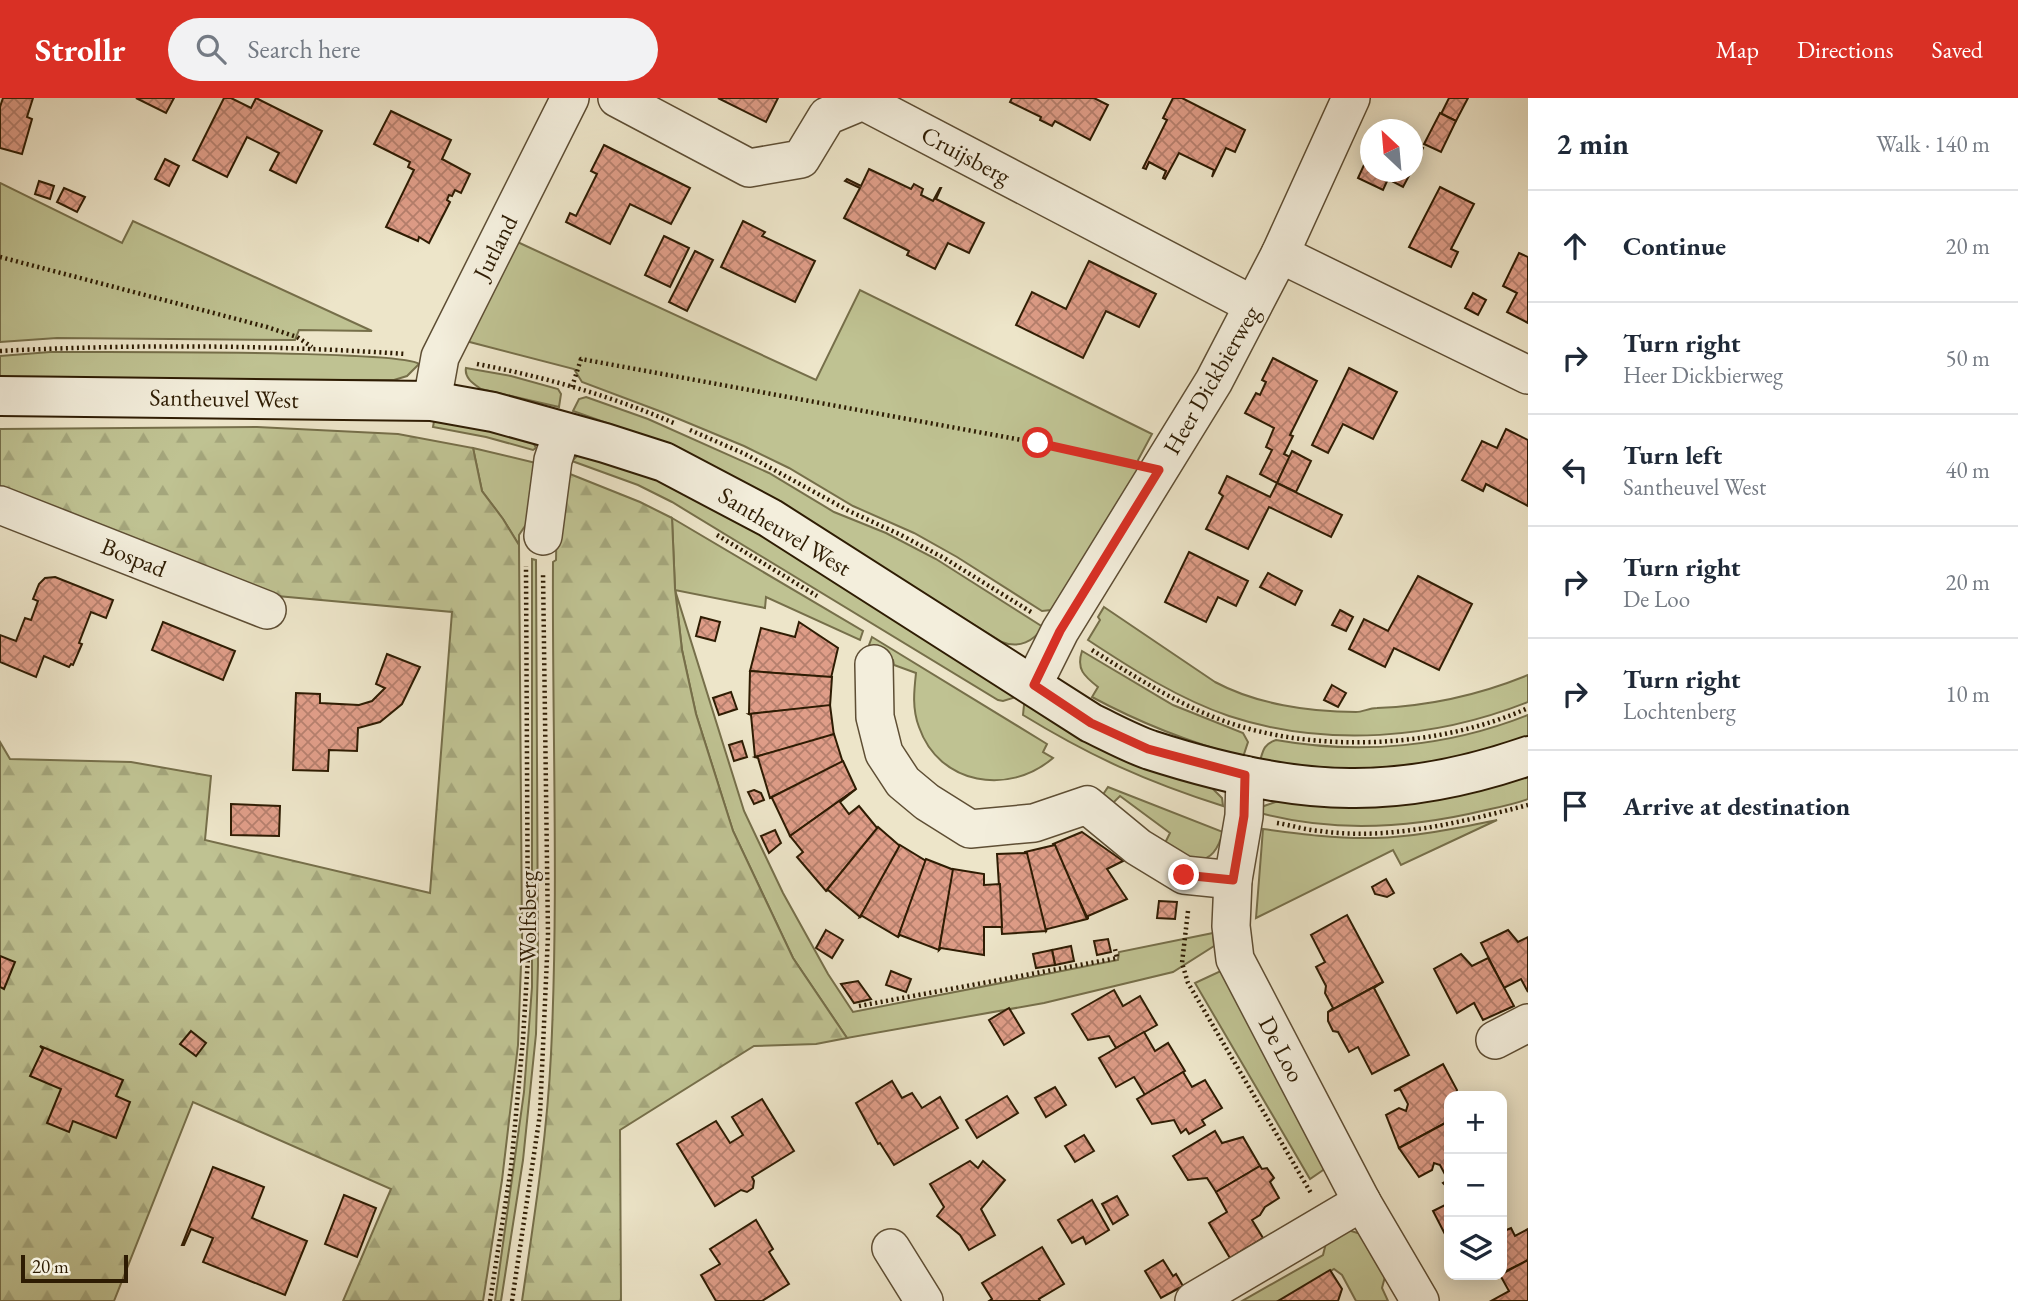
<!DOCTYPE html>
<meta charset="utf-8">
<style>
body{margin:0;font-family:"EB Garamond",serif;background:#f2f2f3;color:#1f2937}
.controls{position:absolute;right:21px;bottom:21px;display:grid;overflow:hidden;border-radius:14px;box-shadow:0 4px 18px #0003}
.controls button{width:63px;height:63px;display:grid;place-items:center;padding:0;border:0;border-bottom:2px solid #e0e1e3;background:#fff;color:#1f2937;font:35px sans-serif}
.compass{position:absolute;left:1360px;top:21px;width:63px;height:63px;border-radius:50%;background:#fff;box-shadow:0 4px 18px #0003;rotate:334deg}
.scale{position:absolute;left:21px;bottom:18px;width:107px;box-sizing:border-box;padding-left:7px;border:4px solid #2e1c03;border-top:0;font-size:19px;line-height:24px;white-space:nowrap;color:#2e1c03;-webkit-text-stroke:5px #f3eedc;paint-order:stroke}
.stop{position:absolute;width:21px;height:21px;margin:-16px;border:5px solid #d93025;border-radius:50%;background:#fff}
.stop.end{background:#d93025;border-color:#fff;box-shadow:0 2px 7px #0008}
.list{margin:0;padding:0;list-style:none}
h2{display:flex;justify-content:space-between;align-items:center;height:91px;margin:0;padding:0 28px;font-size:30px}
h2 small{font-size:23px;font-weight:400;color:#747a83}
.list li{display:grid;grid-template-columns:46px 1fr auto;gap:21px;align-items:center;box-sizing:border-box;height:112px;padding:0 28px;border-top:2px solid #e0e1e3}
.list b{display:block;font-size:26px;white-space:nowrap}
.list p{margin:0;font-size:23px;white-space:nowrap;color:#747a83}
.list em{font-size:23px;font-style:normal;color:#747a83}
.icon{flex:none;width:38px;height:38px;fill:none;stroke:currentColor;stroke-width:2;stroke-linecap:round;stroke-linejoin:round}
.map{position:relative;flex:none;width:1528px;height:1203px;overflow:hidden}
header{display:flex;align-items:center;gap:42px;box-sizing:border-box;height:98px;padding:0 35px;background:#d93025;color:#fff}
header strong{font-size:33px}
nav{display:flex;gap:38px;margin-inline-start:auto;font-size:24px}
.search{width:490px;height:63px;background:#f2f2f3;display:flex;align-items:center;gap:18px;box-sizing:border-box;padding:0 24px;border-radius:38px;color:#747a83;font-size:26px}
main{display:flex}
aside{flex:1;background:#fff}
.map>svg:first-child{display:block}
</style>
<header>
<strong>Strollr</strong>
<div class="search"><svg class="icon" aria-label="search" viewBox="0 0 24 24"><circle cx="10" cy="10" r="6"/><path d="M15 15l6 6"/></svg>Search here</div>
<nav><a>Map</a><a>Directions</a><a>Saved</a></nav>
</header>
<main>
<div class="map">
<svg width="1528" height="1203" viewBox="0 0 1528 1203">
<defs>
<pattern id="forest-firs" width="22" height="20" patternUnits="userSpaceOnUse" patternTransform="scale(1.75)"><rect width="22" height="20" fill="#bfc292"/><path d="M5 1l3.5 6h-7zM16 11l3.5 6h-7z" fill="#a4a67c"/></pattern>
<pattern id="building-cross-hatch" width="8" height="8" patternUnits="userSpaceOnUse" patternTransform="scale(1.75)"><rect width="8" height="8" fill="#df9d88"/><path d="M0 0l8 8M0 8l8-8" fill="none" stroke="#b57f6d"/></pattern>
</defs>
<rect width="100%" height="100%" fill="#ede5c9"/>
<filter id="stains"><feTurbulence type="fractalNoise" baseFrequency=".00286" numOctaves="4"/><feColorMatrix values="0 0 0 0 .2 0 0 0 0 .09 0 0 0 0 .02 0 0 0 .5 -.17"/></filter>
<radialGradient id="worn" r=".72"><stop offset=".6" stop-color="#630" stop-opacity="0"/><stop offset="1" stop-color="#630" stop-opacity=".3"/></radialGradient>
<g fill="#bfc292" stroke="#766f4a" stroke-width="2">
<polygon points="0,85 122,145 133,123 372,233 299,232 295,242 57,240 0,244"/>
<polygon points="511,141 816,282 860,192 1152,336 1138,362 1141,373 1051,512 1042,513 957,459 914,435 853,408 789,370 744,348 662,314 582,284 574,271 462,242"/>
<path d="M50,254C95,254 404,252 419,266L407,278L394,282L0,281V258Z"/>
<path d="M466,270L511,278L558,291L561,296L559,309L481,291C474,286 464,280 466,270Z"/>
<path d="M586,299L648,321L769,375L834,414L886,435L936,461L1043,529C1034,543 1019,551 1002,544L761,395L663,345L573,313L579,301Z"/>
<polygon points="435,318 532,342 536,350 533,352 486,339 433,329"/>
<polygon points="473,350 536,365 531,419 519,437 519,447 503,421 482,393"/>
<polygon points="589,354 649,376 738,421 1016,596 1013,600 1003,603 998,602 672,404 638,387 572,363 577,358"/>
<polygon points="672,420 863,533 860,542 766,499 765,510 675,492 744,713 783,795 828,876 853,914 1118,862 1119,854 1213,835 1214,848 1173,874 1044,905 847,940 793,860 733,733 696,616 682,552 675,491"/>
<polygon points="532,461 536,462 538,867 536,936 523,1062 501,1203 495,1203 524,994 532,889"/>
<path d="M1104,509L1215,584C1256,606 1309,614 1356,614C1363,614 1369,610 1377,610C1430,608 1479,597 1528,577V604C1435,641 1326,650 1229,618C1179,601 1132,571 1088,542L1100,522L1098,519Z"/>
<path d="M872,539L1047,646L1043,654L1053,660C1009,698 939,687 919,629C912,611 914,593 916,575L894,567L893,562L869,547Z"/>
<path d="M1082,553L1173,607L1243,635L1248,644L1243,659C1188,644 1142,626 1092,599L1098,589C1084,578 1076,571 1082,553Z"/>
<path d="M1029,601L1208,686L1222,700L1223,708C1147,684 1090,658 1023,617L1024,607Z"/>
<path d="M1528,617V640C1444,673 1349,677 1260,663C1263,652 1264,646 1276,642C1360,657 1448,649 1528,617Z"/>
<path d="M1528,677V701C1515,706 1500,709 1486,712C1412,730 1334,735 1260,715L1259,712L1264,708L1284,701Z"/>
<path d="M1108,689L1223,734C1212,774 1191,763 1165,745L1170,735L1120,698L1112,706L1102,698Z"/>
<path d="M1497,722L1401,767L1393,752L1256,820L1263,731C1300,736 1337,741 1375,740C1416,739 1457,730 1497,722Z"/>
<polygon points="1225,871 1329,1068 1310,1081 1195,885"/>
<polygon points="1348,1132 1361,1136 1386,1175 1382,1190 1388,1203 1356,1203 1342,1177 1334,1171 1280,1203 1242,1203 1323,1157 1327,1141"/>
</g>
<g fill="url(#forest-firs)" stroke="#766f4a" stroke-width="2">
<polygon points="257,329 398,336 473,350 482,393 503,421 519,447 522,840 518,947 502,1082 483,1203 343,1203 391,1091 193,1004 114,1203 0,1203 0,644 10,661 131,664 211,678 205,742 430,795 452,514 277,498 0,392 0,331"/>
<path d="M570,376L640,404L672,420L675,491L682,552L696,616L733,733L793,860L847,940L816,946L754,948L620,1032L621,1203H522C534,1121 547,1039 551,956C559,793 552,628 553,464L556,462C557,433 553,401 570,376Z"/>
</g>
<g fill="url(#building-cross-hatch)" stroke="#2e1c03" stroke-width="2">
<polygon points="3,0 33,0 27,19 32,21 22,56 0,50 0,9"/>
<polygon points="136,0 174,0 166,15"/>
<polygon points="224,0 231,0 251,10 256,0 322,33 296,85 270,72 279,55 247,39 227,79 193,62"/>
<polygon points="718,0 778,0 766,24"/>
<polygon points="1012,0 1094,0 1108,7 1090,42 1055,23 1052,28 1040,22 1041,19 1010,4"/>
<polygon points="1173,0 1182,0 1245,32 1235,54 1226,50 1212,79 1214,72 1179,55 1165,81 1163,80 1166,73 1149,64 1146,71 1143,70 1167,22 1163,20"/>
<polygon points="1449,0 1468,0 1456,23 1441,16"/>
<polygon points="391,13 451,42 442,61 470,76 461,95 455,92 452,98 449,97 447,102 450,104 429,145 419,139 418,143 386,129 414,72 408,69 410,64 374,46"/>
<polygon points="1440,15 1456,23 1441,54 1424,46"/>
<polygon points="1412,45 1423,50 1412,71"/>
<polygon points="604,47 690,90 671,126 630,106 610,146 566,124 570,115 576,118 597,76 591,73"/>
<polygon points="1370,54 1370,74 1411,74 1403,89 1388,81 1383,92 1358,80"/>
<polygon points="165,61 179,68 169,88 155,81"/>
<polygon points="869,71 911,91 914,86 923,91 921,97 933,103 940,90 941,90 936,101 984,125 969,155 948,145 935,171 907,157 909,153 844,120 860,90 845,83 847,81 861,88"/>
<polygon points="39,83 54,88 50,101 35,96"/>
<polygon points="1440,89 1474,106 1451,151 1458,154 1451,169 1409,149"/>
<polygon points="64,90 85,99 77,114 57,104"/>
<polygon points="743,123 765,134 762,138 815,163 795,204 721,169"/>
<polygon points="664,138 689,150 670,189 645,177"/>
<polygon points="695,153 713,162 687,213 669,204"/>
<polygon points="1519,155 1528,159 1528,225 1507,214 1517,195 1503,188"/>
<polygon points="1089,163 1156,196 1139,229 1106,213 1083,260 1016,227 1032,194 1066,211"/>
<polygon points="1473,195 1486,202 1478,217 1465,210"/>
<polygon points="1273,260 1317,283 1290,337 1293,338 1284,356 1290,359 1277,385 1260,376 1272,352 1266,349 1274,330 1245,315 1256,295 1260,297 1266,284 1262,282"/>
<polygon points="1349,270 1397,294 1373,341 1343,326 1328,355 1312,347"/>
<polygon points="1506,331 1528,342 1528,408 1486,386 1483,393 1462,382 1482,343 1497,350"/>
<polygon points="1292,353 1311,363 1296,394 1277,385"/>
<polygon points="1227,378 1270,399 1277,385 1342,417 1331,439 1269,409 1248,451 1206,431 1223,398 1219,395"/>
<polygon points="1189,454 1248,483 1236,508 1218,499 1206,524 1165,504"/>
<polygon points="1268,475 1302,493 1295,507 1260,489"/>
<polygon points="1418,478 1472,506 1439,572 1394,550 1385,569 1349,551 1364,521 1388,533"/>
<polygon points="55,479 113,502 106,520 91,514 79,545 82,546 73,567 71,566 69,569 44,558 36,579 0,564 0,537 16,543 25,520 31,522 38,503 33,501 39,486 45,480"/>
<polygon points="1340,512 1353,519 1346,533 1332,527"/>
<polygon points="701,519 720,524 715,543 696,538"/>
<polygon points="163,524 235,553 223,582 152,552"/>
<polygon points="799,524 838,550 831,580 750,573 761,530 795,539"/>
<polygon points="387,556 420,569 402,606 380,624 358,630 357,653 329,652 328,673 293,672 296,595 320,596 320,605 359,607 372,603 385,590 376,586"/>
<polygon points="750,573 832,579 830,608 749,616"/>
<polygon points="1332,587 1346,595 1338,609 1324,602"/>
<polygon points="731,594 737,611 719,617 713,600"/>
<polygon points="830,607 834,638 755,659 751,617 749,616"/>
<polygon points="834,636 843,665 770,700 758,660 755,659"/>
<polygon points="742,643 747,659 734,663 729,647"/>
<polygon points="843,663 856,691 790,738 772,700 770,700"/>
<polygon points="856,691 840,704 849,716 859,708 878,731 826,793 797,759 803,754 790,738"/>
<polygon points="754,692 761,695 764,702 754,706 748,694"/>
<polygon points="231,706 280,708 279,738 231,737"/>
<polygon points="878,729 901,749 860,819 828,792 826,793"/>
<polygon points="775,732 781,745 769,755 761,738"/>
<polygon points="1082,734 1123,763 1107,771 1127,801 1088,818 1088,821 1053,746"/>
<polygon points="900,747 926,763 898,839 862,818 860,819"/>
<polygon points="1055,747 1087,821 1047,831 1046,833 1025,754"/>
<polygon points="1027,755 1046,833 1002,836 997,756"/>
<polygon points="926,761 954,772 939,852 900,837 898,839"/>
<polygon points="953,771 984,776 984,787 1000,786 1002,829 984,829 984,857 941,850 939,852"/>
<polygon points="1386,781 1394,795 1387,799 1375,796 1372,789"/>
<polygon points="1159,803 1177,804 1175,821 1157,820"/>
<polygon points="1347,817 1383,884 1328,914 1333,910 1325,895 1326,888 1316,869 1325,864 1311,837"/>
<polygon points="826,832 843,842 832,860 816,850"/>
<polygon points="1508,832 1518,844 1528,839 1528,894 1521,881 1504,890 1481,845"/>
<polygon points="1108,841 1111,854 1097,857 1094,843"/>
<polygon points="1071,848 1074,863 1055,867 1052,852"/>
<polygon points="1052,852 1055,867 1036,870 1033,856"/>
<polygon points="1461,856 1472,868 1488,860 1514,908 1483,922 1474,905 1457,915 1434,871"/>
<polygon points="0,858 15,864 4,891 0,889"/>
<polygon points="891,873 911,881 906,894 886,887"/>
<polygon points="858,883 871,901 854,905 841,886"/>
<polygon points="1383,884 1374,890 1409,957 1372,976 1358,949 1349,954 1338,934 1333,933 1328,923 1328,914"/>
<polygon points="1114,892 1123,908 1140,898 1157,927 1116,950 1109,938 1088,942 1072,916"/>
<polygon points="1009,910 1024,935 1004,947 989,922"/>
<polygon points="191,933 206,945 196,958 180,946"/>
<polygon points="1144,934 1155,953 1168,945 1185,973 1145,997 1134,979 1116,989 1099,960"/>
<polygon points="40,948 123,982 116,998 130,1004 116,1040 73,1023 69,1034 47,1025 61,991 30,978 43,951"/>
<polygon points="1443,966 1457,992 1455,998 1449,998 1449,1002 1446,1004 1449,1011 1449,1023 1399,1050 1386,1017 1399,1010 1406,1013 1408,1006 1400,991 1394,993"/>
<polygon points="1183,974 1192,989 1205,982 1222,1010 1202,1022 1205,1027 1189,1036 1186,1031 1181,1035 1174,1022 1152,1026 1137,1001"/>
<polygon points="892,983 902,1000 912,995 922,1010 940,999 958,1030 894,1067 880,1045 878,1046 856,1005"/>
<polygon points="1055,989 1066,1007 1046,1019 1035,1000"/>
<polygon points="1007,998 1018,1015 977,1040 966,1022"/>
<polygon points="762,1001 794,1053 752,1079 754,1083 753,1090 747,1094 741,1092 715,1108 677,1046 716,1023 730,1045 743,1037 732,1019"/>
<polygon points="1449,1023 1449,1084 1444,1086 1443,1085 1448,1082 1440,1067 1434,1065 1432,1072 1419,1079 1399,1050"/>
<polygon points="1215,1033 1222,1045 1243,1039 1260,1068 1216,1094 1207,1080 1188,1082 1173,1058"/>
<polygon points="1084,1037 1094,1053 1075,1064 1065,1048"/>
<polygon points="970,1063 978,1070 983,1063 1005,1082 981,1111 995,1137 969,1152 960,1137 937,1118 944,1109 930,1086"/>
<polygon points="1260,1068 1262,1071 1267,1070 1274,1080 1270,1084 1279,1100 1265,1109 1260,1117 1252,1122 1263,1140 1230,1160 1209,1125 1227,1114 1216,1094"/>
<polygon points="213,1069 264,1089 252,1120 307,1143 285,1197 203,1164 213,1140 191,1131 184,1147 182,1147"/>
<polygon points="344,1097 376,1110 357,1159 325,1146"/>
<polygon points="1117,1098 1128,1117 1113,1126 1102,1106"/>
<polygon points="1092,1102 1109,1132 1086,1146 1083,1139 1072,1145 1058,1122"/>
<polygon points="1449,1105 1449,1144 1433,1113"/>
<polygon points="756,1122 773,1151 769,1154 789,1186 762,1203 716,1203 701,1177 720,1166 710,1151"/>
<polygon points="1511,1130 1515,1138 1528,1131 1528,1162 1502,1175 1502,1134"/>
<polygon points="1042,1149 1064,1186 1039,1201 1040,1203 989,1203 992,1201 982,1185"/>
<polygon points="1163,1162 1173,1178 1176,1176 1183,1188 1161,1200 1145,1173"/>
<polygon points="1528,1162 1528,1203 1491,1203 1509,1193 1500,1177"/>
<polygon points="1330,1172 1342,1191 1338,1203 1278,1203"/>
</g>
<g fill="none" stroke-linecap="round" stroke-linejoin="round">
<defs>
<g id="street">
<polyline points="617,0 749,70 801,61 827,18 863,3 1253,207"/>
<polyline points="1280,156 1528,277"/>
<polyline points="432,303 440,259 570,0"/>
<polyline points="0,407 267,512"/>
<polyline points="543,438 553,362 562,335"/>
<polyline points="874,566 875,619 884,655 903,684 927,704 970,731 1034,725 1087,707 1138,749 1184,777 1233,782"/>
<polyline points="1033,587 1060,533 1214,283 1280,156 1351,0"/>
<polyline points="1245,677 1244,718 1233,782 1231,828 1235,861 1362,1104 1420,1203"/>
<polyline points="1495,942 1528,925"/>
<polyline points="891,1150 924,1203"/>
<polyline points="1194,1203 1362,1104"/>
</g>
<path id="secondary" d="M0,298L432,303L493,314L605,345L664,364L770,420L1091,625C1110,634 1130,645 1150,652C1212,672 1289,691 1355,690C1413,690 1473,677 1528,658"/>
</defs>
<use href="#street" stroke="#5e4e34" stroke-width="40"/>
<use href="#secondary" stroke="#2e1c03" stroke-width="42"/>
<g stroke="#2e1c03" stroke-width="4.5" stroke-dasharray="2 3.5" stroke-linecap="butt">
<polyline points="0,159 267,229 297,239 312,249"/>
<path d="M0,253C135,246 271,247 406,256"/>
<path d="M477,266C545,279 612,298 676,326"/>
<polyline points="572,289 581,261 1038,345 1121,364"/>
<polyline points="690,332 745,356 849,413 899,436 944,460 1031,514"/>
<polyline points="717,437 817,498"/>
<path d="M1092,552C1134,578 1177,606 1224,623C1316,656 1439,650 1528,610"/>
<path d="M1277,725C1291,727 1305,732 1320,733C1389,743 1461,724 1528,707"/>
<polyline points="1188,813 1182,865 1188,885 1311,1095"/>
<polyline points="859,908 1117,860 1115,851"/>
<polyline points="490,1203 511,1070 523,941 528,859 526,468"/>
<polyline points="512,1203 540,1016 548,837 543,474"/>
</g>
<use href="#street" stroke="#f3eedc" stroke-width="37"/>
<use href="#secondary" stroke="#f3eedc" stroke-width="38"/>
</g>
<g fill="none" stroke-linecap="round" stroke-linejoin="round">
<polyline stroke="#d93025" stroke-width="9" points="1038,345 1159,372 1060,533 1034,587 1091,625 1148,651 1245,677 1244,718 1233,782 1184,777"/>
</g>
<g text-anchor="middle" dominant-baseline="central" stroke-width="5" stroke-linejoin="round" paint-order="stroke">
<g font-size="24" fill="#2e1c03" stroke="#f3eedc">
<text transform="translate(966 57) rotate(28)">Cruijsberg</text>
<text transform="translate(495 149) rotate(-63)">Jutland</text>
<text transform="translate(1211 282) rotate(-60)">Heer Dickbierweg</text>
<text transform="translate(224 300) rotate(1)">Santheuvel West</text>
<text transform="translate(785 433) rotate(31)">Santheuvel West</text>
<text transform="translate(134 459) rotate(22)">Bospad</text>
<text transform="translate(527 819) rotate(-90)">Wolfsberg</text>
<text transform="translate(1282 951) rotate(62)">De Loo</text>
</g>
</g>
<rect width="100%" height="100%" filter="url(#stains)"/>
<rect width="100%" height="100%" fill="url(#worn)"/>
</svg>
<div class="controls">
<button>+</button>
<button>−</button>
<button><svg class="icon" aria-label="layers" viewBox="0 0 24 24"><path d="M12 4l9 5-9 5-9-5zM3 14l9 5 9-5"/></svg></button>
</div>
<svg class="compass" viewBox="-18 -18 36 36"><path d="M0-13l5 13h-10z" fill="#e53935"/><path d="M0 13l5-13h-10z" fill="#747a83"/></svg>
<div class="scale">20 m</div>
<div class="stop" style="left:1038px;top:345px"></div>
<div class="stop end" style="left:1184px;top:777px"></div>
</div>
<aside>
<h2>2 min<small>Walk · 140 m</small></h2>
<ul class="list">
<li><svg class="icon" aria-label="ahead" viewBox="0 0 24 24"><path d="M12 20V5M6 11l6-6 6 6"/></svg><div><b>Continue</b></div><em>20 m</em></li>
<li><svg class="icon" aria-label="right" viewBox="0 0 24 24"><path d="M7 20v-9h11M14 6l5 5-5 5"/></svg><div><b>Turn right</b><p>Heer Dickbierweg</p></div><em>50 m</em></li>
<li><svg class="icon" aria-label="left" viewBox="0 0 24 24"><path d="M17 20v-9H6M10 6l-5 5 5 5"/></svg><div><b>Turn left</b><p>Santheuvel West</p></div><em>40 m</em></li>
<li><svg class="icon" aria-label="right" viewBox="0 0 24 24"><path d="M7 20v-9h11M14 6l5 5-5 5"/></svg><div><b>Turn right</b><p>De Loo</p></div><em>20 m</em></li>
<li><svg class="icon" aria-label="right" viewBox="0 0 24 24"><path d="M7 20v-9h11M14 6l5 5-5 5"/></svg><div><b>Turn right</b><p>Lochtenberg</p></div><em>10 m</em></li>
<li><svg class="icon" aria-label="arrive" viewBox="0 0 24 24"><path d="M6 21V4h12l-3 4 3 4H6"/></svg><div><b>Arrive at destination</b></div></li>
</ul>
</aside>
</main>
